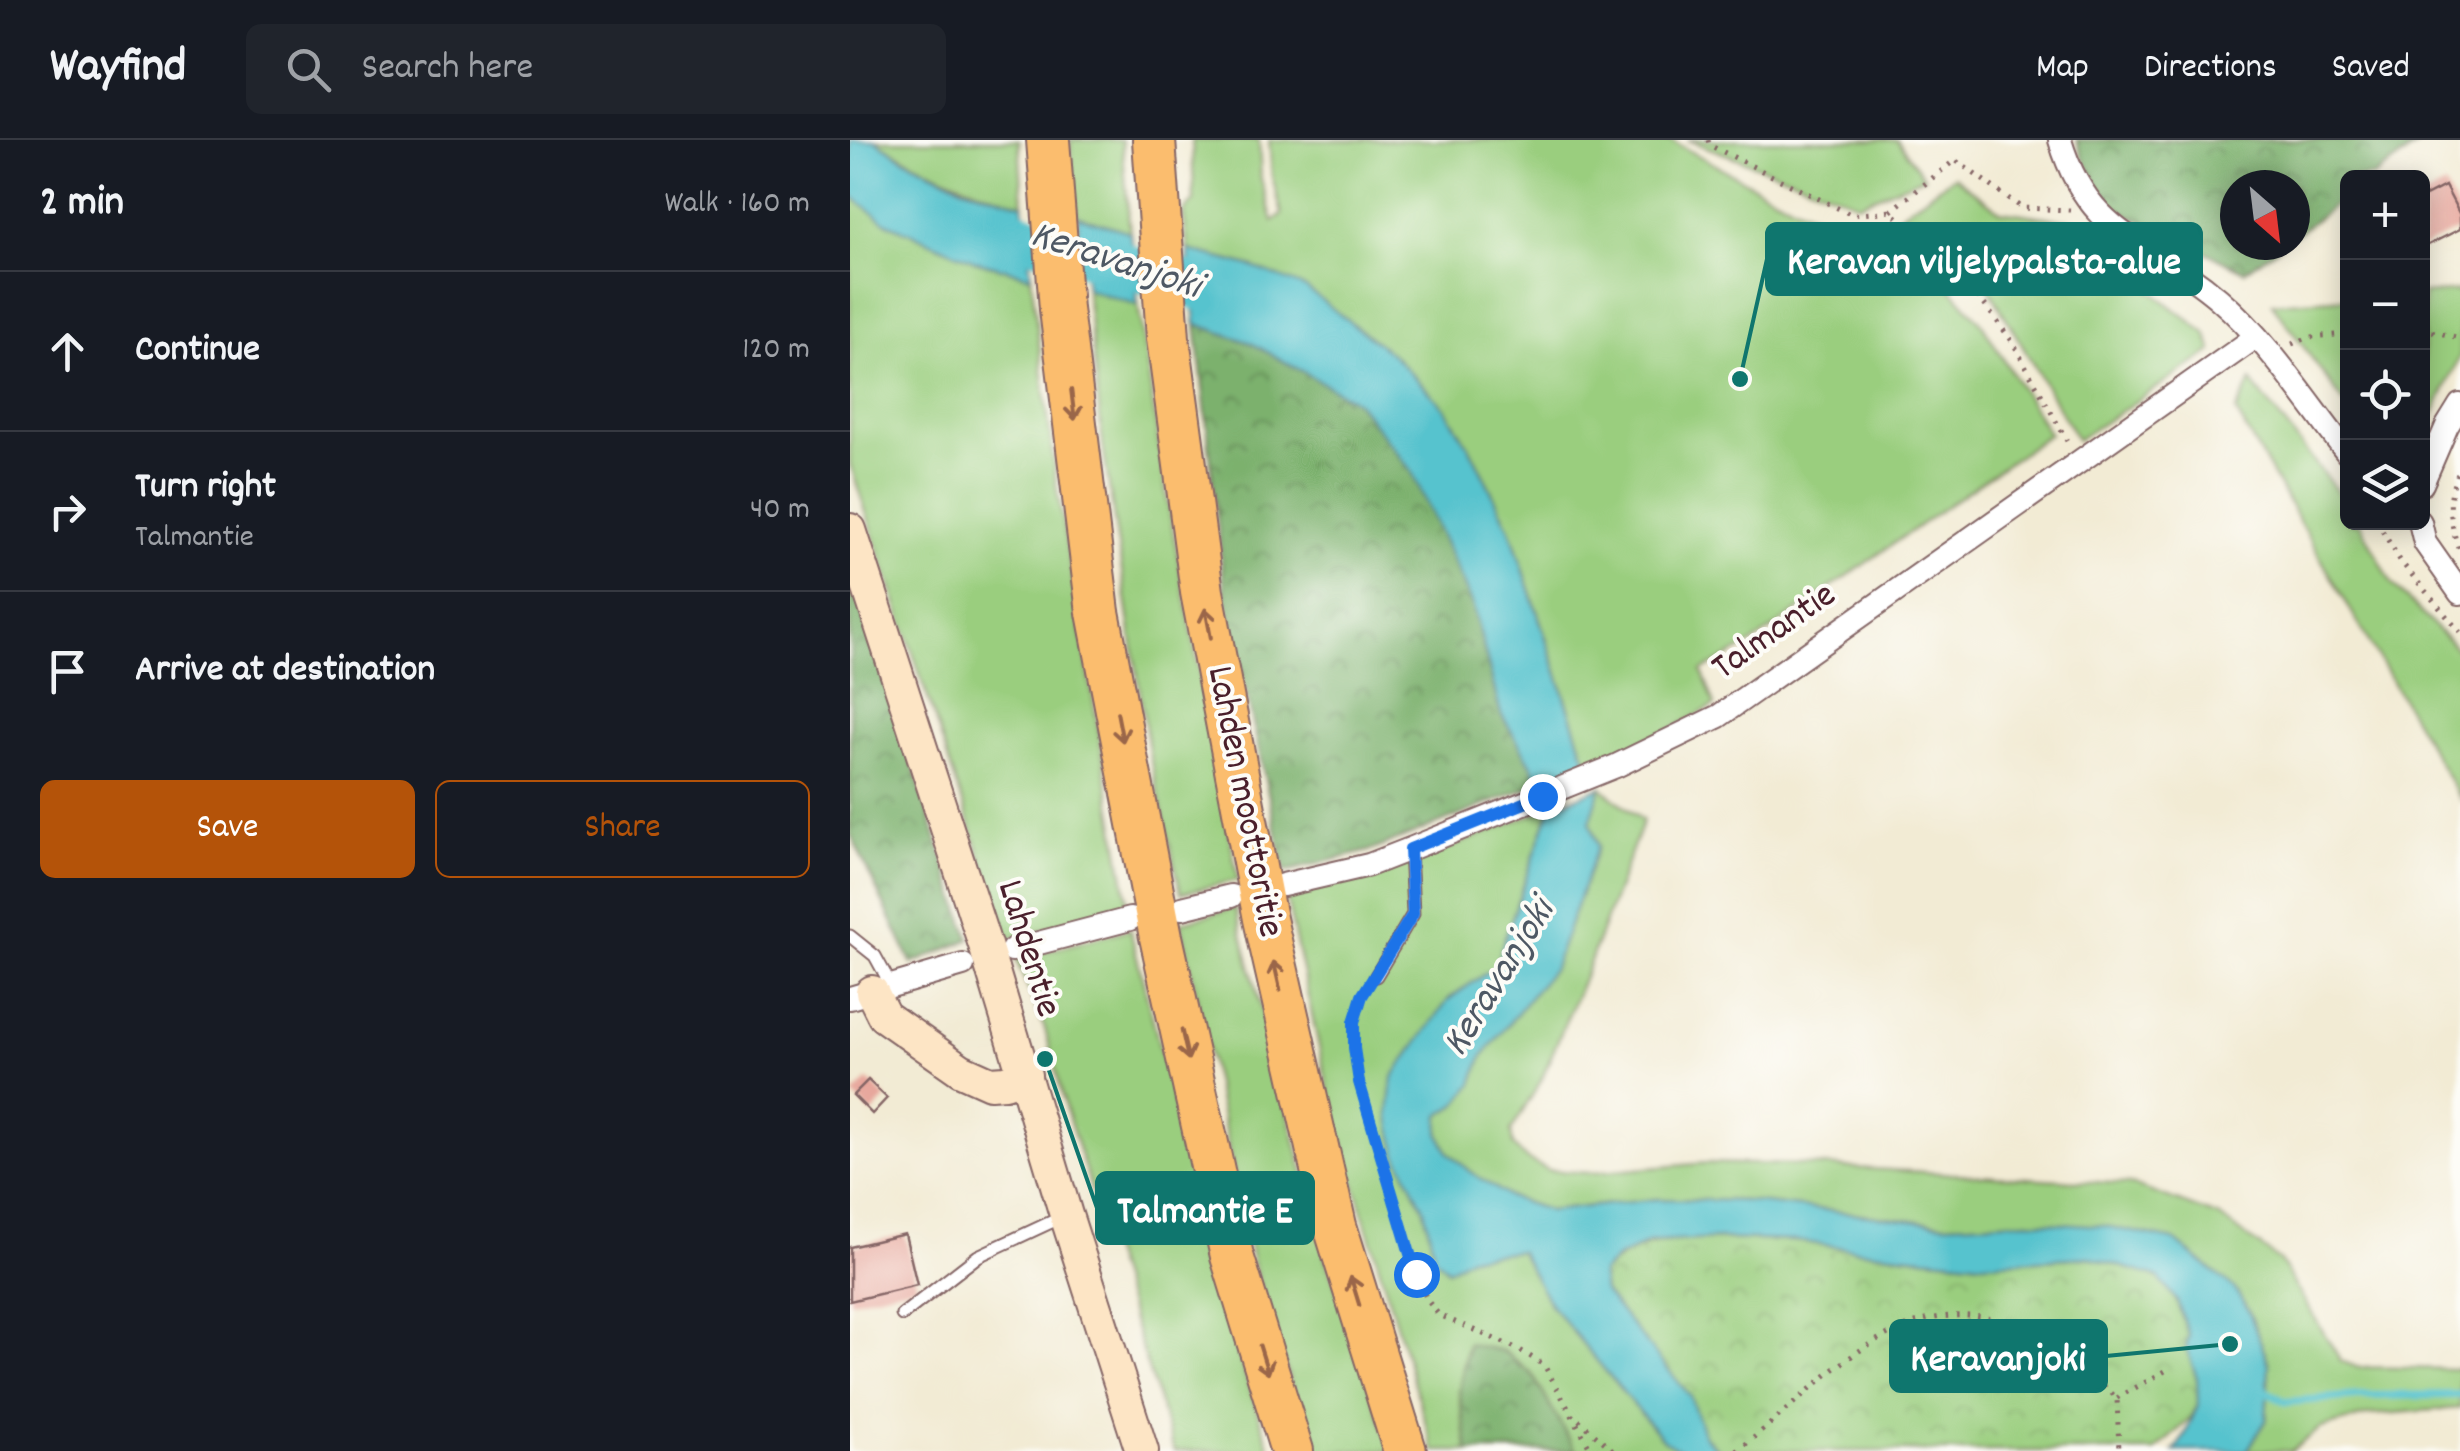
<!DOCTYPE html>
<meta charset="utf-8">
<style>
body{margin:0;font-family:Dekko,sans-serif;background:#20242c;color:#f1f3f6}
.controls{position:absolute;right:30px;top:30px;display:grid;overflow:hidden;border-radius:15px;box-shadow:0 5px 25px #0003}
.controls button{width:90px;height:90px;display:grid;place-items:center;padding:0;border:0;border-bottom:2px solid #363941;background:#171b24;color:#f1f3f6;font:50px sans-serif}
.compass{position:absolute;left:1370px;top:30px;width:90px;height:90px;border-radius:50%;background:#171b24;box-shadow:0 5px 25px #0003;rotate:152deg}
.stop{position:absolute;width:30px;height:30px;margin:-22px;border:8px solid #1a73e8;border-radius:50%;background:#fff}
.stop.end{background:#1a73e8;border-color:#fff;box-shadow:0 2px 10px #0008}
.list{margin:0;padding:0;list-style:none}
h2{display:flex;justify-content:space-between;align-items:center;height:130px;margin:0;padding:0 40px;font-size:42px}
h2 small{font-size:32px;font-weight:400;color:#9ea1a6}
.list li{display:grid;grid-template-columns:65px 1fr auto;gap:30px;align-items:center;box-sizing:border-box;height:160px;padding:0 40px;border-top:2px solid #363941}
.list b{display:block;font-size:38px;white-space:nowrap}
.list p{margin:0;font-size:32px;white-space:nowrap;color:#9ea1a6}
.list em{font-size:32px;font-style:normal;color:#9ea1a6}
.actions{display:flex;gap:20px;padding:30px 40px}
.actions a{flex:1;padding:22px 0;border:2px solid #b45309;border-radius:15px;text-align:center;font-size:35px;color:#b45309}
.actions .main{background:#b45309;color:#fff}
.icon{flex:none;width:55px;height:55px;fill:none;stroke:currentColor;stroke-width:2;stroke-linecap:round;stroke-linejoin:round}
.map{position:relative;flex:none;width:1610px;height:1311px;overflow:hidden}
header{display:flex;align-items:center;gap:60px;box-sizing:border-box;height:140px;padding:0 50px;background:#171b24;border-bottom:2px solid #363941}
header strong{font-size:48px}
nav{display:flex;gap:55px;margin-inline-start:auto;font-size:35px}
.search{width:700px;height:90px;background:#20242c;display:flex;align-items:center;gap:25px;box-sizing:border-box;padding:0 35px;border-radius:15px;color:#9ea1a6;font-size:38px}
main{display:flex}
aside{flex:1;background:#171b24}
.map>svg:first-child{display:block}
</style>
<header>
<strong>Wayfind</strong>
<div class="search"><svg class="icon" aria-label="search" viewBox="0 0 24 24"><circle cx="10" cy="10" r="6"/><path d="M15 15l6 6"/></svg>Search here</div>
<nav><a>Map</a><a>Directions</a><a>Saved</a></nav>
</header>
<main>
<aside>
<h2>2 min<small>Walk · 160 m</small></h2>
<ul class="list">
<li><svg class="icon" aria-label="ahead" viewBox="0 0 24 24"><path d="M12 20V5M6 11l6-6 6 6"/></svg><div><b>Continue</b></div><em>120 m</em></li>
<li><svg class="icon" aria-label="right" viewBox="0 0 24 24"><path d="M7 20v-9h11M14 6l5 5-5 5"/></svg><div><b>Turn right</b><p>Talmantie</p></div><em>40 m</em></li>
<li><svg class="icon" aria-label="arrive" viewBox="0 0 24 24"><path d="M6 21V4h12l-3 4 3 4H6"/></svg><div><b>Arrive at destination</b></div></li>
</ul>
<div class="actions"><a class="main">Save</a><a>Share</a></div>
</aside>
<div class="map">
<svg width="1610" height="1311" viewBox="0 0 1610 1311">
<defs>
<pattern id="forest-crowns" width="20" height="18" patternUnits="userSpaceOnUse" patternTransform="scale(2.5)"><rect width="20" height="18" fill="#7bb16d"/><path d="M2 6a3 3 0 1 1 6 0M12 15a3 3 0 1 1 6 0" fill="none" stroke="#678f5a"/></pattern>
<pattern id="park-crowns" width="20" height="18" patternUnits="userSpaceOnUse" patternTransform="scale(2.5)"><rect width="20" height="18" fill="#9ace7e"/><path d="M2 6a3 3 0 1 1 6 0M12 15a3 3 0 1 1 6 0" fill="none" stroke="#86b06d"/></pattern>
</defs>
<rect width="100%" height="100%" fill="#fdfcf7"/>
<filter id="ink" filterUnits="userSpaceOnUse"><feTurbulence type="fractalNoise" baseFrequency=".01" numOctaves="2"/><feDisplacementMap in="SourceGraphic" scale="20" xChannelSelector="R" yChannelSelector="G"/><feConvolveMatrix kernelMatrix="1 2 1 2 8 2 1 2 1" color-interpolation-filters="sRGB"/></filter>
<filter id="wash" filterUnits="userSpaceOnUse"><feTurbulence type="fractalNoise" baseFrequency=".0048" numOctaves="4" result="noise"/><feDisplacementMap in="SourceGraphic" scale="40" xChannelSelector="R" yChannelSelector="G"/><feGaussianBlur stdDeviation="2.25" result="paint"/><feColorMatrix in="noise" values="0 0 0 0 0 0 0 0 0 0 0 0 0 0 0 0 0 1.4 0 .05"/><feComposite in="paint" operator="in"/></filter>
<g filter="url(#wash)">
<rect width="100%" height="100%" fill="#f2ebd4"/>
<g fill="#9ace7e" stroke="#727654" stroke-width="2.5">
<path d="M25,0H169L173,64C119,49 72,30 25,0Z"/>
<polygon points="220,0 272,0 280,92 227,76"/>
<polygon points="342,0 409,0 411,39 423,81 432,74 422,37 419,0 820,0 923,56 1085,130 1132,184 1199,294 898,506 852,531 865,565 822,589 738,626 660,389 621,310 594,267 403,127 338,110 333,72 344,61"/>
<polygon points="837,0 1047,0 1074,37 1009,63"/>
<polygon points="1104,36 1150,71 1226,81 1291,143 1356,193 1363,211 1227,300 1127,128 1045,78"/>
<polygon points="0,55 38,83 125,121 181,136 206,343 279,768 158,799 0,324"/>
<polygon points="236,149 288,165 317,358 388,740 331,753 300,618 253,306"/>
<polygon points="1610,151 1610,216 1573,297 1573,154"/>
<polygon points="1497,158 1498,158 1497,267 1422,163"/>
<polygon points="1401,241 1497,364 1498,382 1510,383 1542,444 1610,512 1610,659 1386,272"/>
<polygon points="751,647 793,681 736,832 691,941 661,991 663,1005 676,1019 698,1030 740,1033 856,1023 956,1025 1280,1044 1370,1077 1430,1121 1491,1221 1507,1227 1610,1229 1610,1268 1519,1275 1471,1288 1441,1311 1397,1311 1416,1281 1419,1224 1399,1172 1179,1081 1096,1084 897,1061 807,1059 699,1071 659,1057 619,1031 598,1012 589,993 590,975 606,965 623,944 632,917 704,827 748,706 740,682"/>
<polygon points="701,667 645,827 599,859 547,1014 574,1069 585,1118 598,1130 620,1116 670,1111 700,1164 813,1300 832,1311 726,1311 618,1204 609,1251 618,1311 584,1311 483,971 436,757 563,722"/>
<polygon points="385,768 475,1114 541,1311 462,1311 402,1120 331,782"/>
<polygon points="280,789 384,1202 421,1311 324,1311 217,973 195,889 166,819"/>
</g>
<g fill="url(#forest-crowns)" stroke="#62684c" stroke-width="2.5">
<polygon points="1227,0 1575,0 1523,37 1498,38 1497,56 1445,95 1445,45 1385,45 1385,105 1431,105 1395,131 1260,66 1232,17"/>
<polygon points="346,184 401,203 507,262 562,332 622,463 651,574 683,627 688,644 523,710 435,732 375,454"/>
<polygon points="0,435 120,799 62,824 0,693"/>
<polygon points="618,1204 653,1211 682,1234 726,1311 618,1311 609,1251"/>
</g>
<path fill="url(#park-crowns)" stroke="#727654" stroke-width="2.5" d="M871,1099L947,1101L1023,1112L1133,1123L1239,1117L1308,1137L1326,1160L1339,1196L1336,1207L1347,1238L1348,1265L1340,1279L1305,1311H869L854,1296L848,1282L754,1152L751,1133C791,1096 820,1101 871,1099Z"/>
<g fill="#56c3ce" stroke="#50717c" stroke-width="2.5">
<polygon points="0,0 25,0 53,18 111,46 173,64 181,136 125,121 37,83 0,55"/>
<polygon points="227,76 280,92 288,165 236,149"/>
<polygon points="338,110 403,127 456,148 543,215 594,267 621,310 660,389 738,626 688,644 683,627 651,574 622,463 562,332 507,262 401,203 346,184"/>
<polygon points="751,647 740,682 748,706 704,827 632,917 623,944 606,965 590,975 589,993 598,1012 619,1031 659,1057 699,1071 807,1059 897,1061 1096,1084 1179,1081 1255,1086 1324,1100 1384,1148 1399,1172 1419,1224 1416,1281 1397,1311 1324,1311 1334,1297 1348,1265 1347,1238 1336,1207 1339,1196 1327,1161 1308,1137 1239,1117 1133,1123 1023,1112 947,1101 871,1099 800,1102 767,1118 751,1133 754,1152 840,1256 854,1296 869,1311 832,1311 813,1300 700,1164 670,1111 620,1116 598,1130 585,1118 574,1069 547,1014 539,973 543,937 599,859 645,827 701,667"/>
</g>
<g fill="none" stroke-linecap="round" stroke-linejoin="round">
<polyline stroke="#56c3ce" stroke-width="8" points="1413,1250 1436,1262 1509,1256 1610,1255"/>
<path stroke="#56c3ce" stroke-width="45" d="M121,78C212,111 307,131 398,164"/>
</g>
<g id="blocks">
<g fill="#e6a398">
<polygon points="1595,46 1610,75 1610,89 1572,108 1572,58"/>
<polygon points="18,940 37,958 22,974 3,955"/>
<polygon points="55,1094 67,1145 0,1161 0,1107"/>
</g>
</g>
</g>
<g filter="url(#ink)">
<use href="#blocks" fill-opacity="0" stroke="#856666" stroke-width="2.5"/>
<g fill="none" stroke-linecap="round" stroke-linejoin="round">
<defs>
<g id="lane">
<polyline points="0,796 25,816 42,847"/>
<polyline points="526,836 563,774 560,709"/>
<polyline points="52,1175 128,1116 212,1077"/>
</g>
<g id="street">
<path d="M1210,0C1239,99 1301,100 1369,159C1419,202 1457,262 1498,314"/>
<polyline points="1572,344 1597,286 1610,265"/>
<polyline points="1570,382 1575,403 1610,453"/>
<polyline points="433,745 519,725 560,709 766,626 869,576 1406,197"/>
<polyline points="332,768 381,756"/>
<polyline points="162,810 280,779"/>
<polyline points="0,858 113,825"/>
</g>
<g id="secondary">
<polyline points="0,390 135,805 216,1075 292,1311"/>
<polyline points="22,852 34,876 111,930 140,943 155,942 175,935"/>
</g>
<g id="highway">
<polyline points="198,0 211,169 248,472 311,797 382,1116 442,1311"/>
<polyline points="304,0 318,198 352,452 415,779 485,1086 555,1311"/>
</g>
</defs>
<use href="#lane" stroke="#856666" stroke-width="15"/>
<use href="#street" stroke="#856666" stroke-width="26"/>
<use href="#secondary" stroke="#856666" stroke-width="36"/>
<use href="#highway" stroke="#856666" stroke-width="46"/>
<g stroke="#856666" stroke-width="5" stroke-dasharray="2.5 8" stroke-linecap="butt">
<polyline points="858,0 859,5 1002,75 1041,71 1121,147 1162,201 1217,301"/>
<polyline points="1041,71 1105,20 1172,68 1220,70"/>
<polyline points="1572,189 1610,198"/>
<polyline points="1442,204 1460,197 1498,194"/>
<polyline points="1527,382 1551,422 1610,492"/>
<path d="M1608,408C1600,380 1595,356 1610,330"/>
<polyline points="516,851 504,882 504,908 509,941 566,1133 577,1160 589,1175 668,1209 694,1225 742,1311"/>
<polyline points="1267,1258 1317,1230"/>
<polyline points="729,1280 764,1311"/>
<path d="M887,1311C973,1245 1051,1138 1174,1189C1209,1204 1239,1234 1267,1258L1269,1311"/>
</g>
<use href="#lane" stroke="#fff" stroke-width="11"/>
<use href="#street" stroke="#fff" stroke-width="22"/>
<use href="#secondary" stroke="#fde5c5" stroke-width="32"/>
<use href="#highway" stroke="#fbbd6e" stroke-width="42"/>
</g>
<defs><path id="oneway-shaft" d="M-6 0H5M1.5-3L5.5 0L1.5 3" fill="none" stroke-width="1.6" stroke-linecap="round" stroke-linejoin="round" transform="scale(2.5)"/></defs>
<g stroke="#9a6649">
<use href="#oneway-shaft" transform="translate(223 265) rotate(83)"/>
<use href="#oneway-shaft" transform="translate(358 483) rotate(-101)"/>
<use href="#oneway-shaft" transform="translate(270 587) rotate(79)"/>
<use href="#oneway-shaft" transform="translate(427 836) rotate(-103)"/>
<use href="#oneway-shaft" transform="translate(335 905) rotate(77)"/>
<use href="#oneway-shaft" transform="translate(505 1151) rotate(-107)"/>
<use href="#oneway-shaft" transform="translate(414 1220) rotate(73)"/>
</g>
</g>
<g fill="none" stroke-linecap="round" stroke-linejoin="round" filter="url(#ink)">
<polyline stroke="#1a73e8" stroke-width="12" points="566,1134 509,942 504,908 504,882 512,856 563,774 560,709 692,656"/>
</g>
<g text-anchor="middle" dominant-baseline="central" stroke-width="8" stroke-linejoin="round" paint-order="stroke">
<g font-size="38" fill="#4a1f2b" stroke="#fdfcf7">
<text transform="translate(925 493) rotate(-35)">Talmantie</text>
<text transform="translate(393 662) rotate(79)">Lahden moottoritie</text>
<text transform="translate(177 809) rotate(73)">Lahdentie</text>
</g>
<g font-size="40" font-style="italic" fill="#4e5864" stroke="#fdfcf7">
<text transform="translate(265 123) rotate(18)">Keravanjoki</text>
<text transform="translate(651 839) rotate(-58)">Keravanjoki</text>
</g>
</g>
<path fill="none" stroke="#0f766e" stroke-width="4" d="M890 239L917 119M195 919L247 1068M1380 1204L1256 1216"/>
<g fill="#0f766e" stroke="#fdfcf7" stroke-width="4">
<circle cx="890" cy="239" r="10"/>
<circle cx="195" cy="919" r="10"/>
<circle cx="1380" cy="1204" r="10"/>
</g>
<g fill="#0f766e" stroke="#0f766e" stroke-width="4">
<rect x="917" y="84" width="434" height="70" rx="10"/>
<rect x="247" y="1033" width="216" height="70" rx="10"/>
<rect x="1041" y="1181" width="215" height="70" rx="10"/>
</g>
<g font-size="40" text-anchor="middle" font-weight="bold" fill="#fff">
<text x="1134" y="133">Keravan viljelypalsta-alue</text>
<text x="355" y="1082">Talmantie E</text>
<text x="1148" y="1230">Keravanjoki</text>
</g>
</svg>
<div class="controls">
<button>+</button>
<button>−</button>
<button><svg class="icon" aria-label="locate" viewBox="0 0 24 24"><circle cx="12" cy="12" r="6"/><path d="M12 2v4M12 18v4M2 12h4M18 12h4"/></svg></button>
<button><svg class="icon" aria-label="layers" viewBox="0 0 24 24"><path d="M12 4l9 5-9 5-9-5zM3 14l9 5 9-5"/></svg></button>
</div>
<svg class="compass" viewBox="-18 -18 36 36"><path d="M0-13l5 13h-10z" fill="#e53935"/><path d="M0 13l5-13h-10z" fill="#9ea1a6"/></svg>
<div class="stop" style="left:566px;top:1134px"></div>
<div class="stop end" style="left:692px;top:656px"></div>
</div>
</main>
